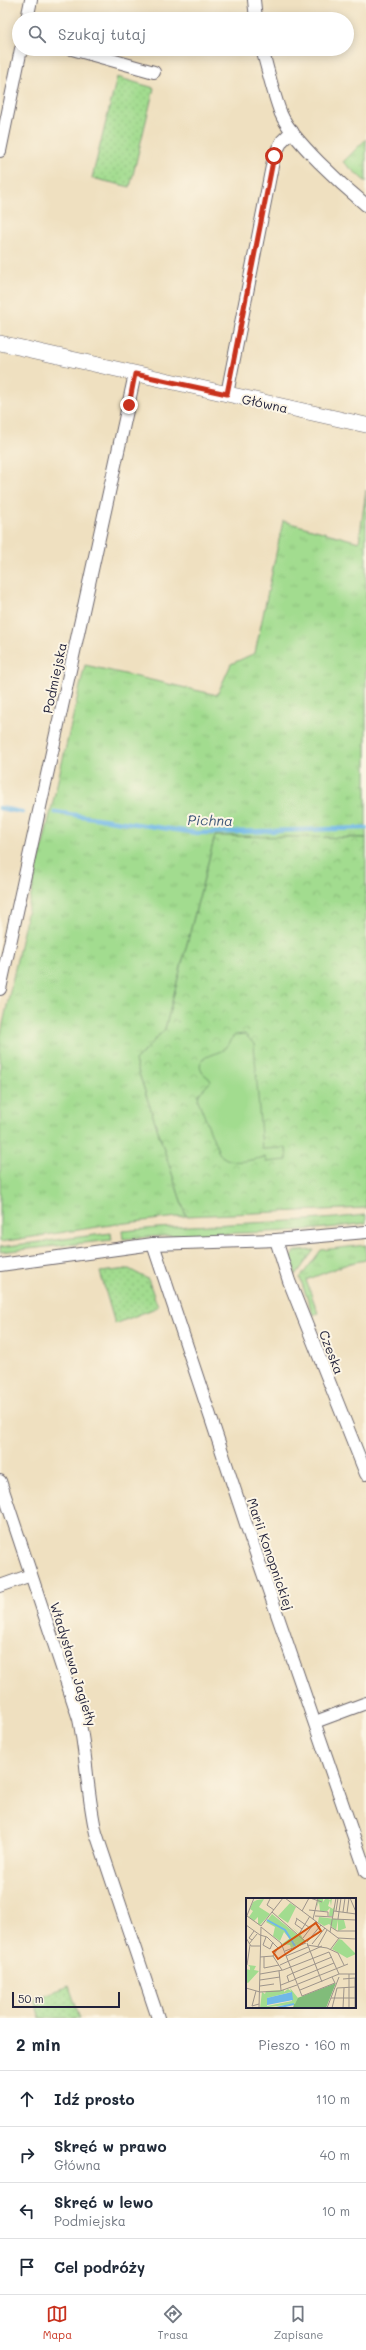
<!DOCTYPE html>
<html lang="pl">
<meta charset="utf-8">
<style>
body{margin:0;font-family:Mali,sans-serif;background:#f6f6f7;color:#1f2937}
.scale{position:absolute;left:12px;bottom:10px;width:108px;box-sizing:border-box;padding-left:4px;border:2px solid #22223b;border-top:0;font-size:11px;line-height:14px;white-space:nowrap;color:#22223b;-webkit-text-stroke:3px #fcf5e5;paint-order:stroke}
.stop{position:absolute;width:12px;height:12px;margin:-9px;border:3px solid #c8321e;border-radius:50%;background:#fff}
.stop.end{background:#c8321e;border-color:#fff;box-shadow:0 1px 4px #0008}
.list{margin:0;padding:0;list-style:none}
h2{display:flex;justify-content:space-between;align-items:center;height:52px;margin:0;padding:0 16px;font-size:17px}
h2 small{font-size:13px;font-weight:400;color:#747a83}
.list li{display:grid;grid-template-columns:26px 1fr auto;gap:12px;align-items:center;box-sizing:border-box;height:56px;padding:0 16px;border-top:1px solid #e0e1e3}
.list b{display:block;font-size:15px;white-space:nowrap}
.list p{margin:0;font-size:13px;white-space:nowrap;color:#747a83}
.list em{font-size:13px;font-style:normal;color:#747a83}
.icon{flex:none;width:22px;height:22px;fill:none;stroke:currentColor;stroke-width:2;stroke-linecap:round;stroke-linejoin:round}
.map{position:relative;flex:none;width:366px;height:2018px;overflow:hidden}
.search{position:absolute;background:#fff;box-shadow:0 2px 10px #0003;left:12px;right:12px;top:12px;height:44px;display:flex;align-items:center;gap:10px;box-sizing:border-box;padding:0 14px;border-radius:22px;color:#747a83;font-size:15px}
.sheet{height:276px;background:#fff}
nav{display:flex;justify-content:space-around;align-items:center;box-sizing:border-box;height:56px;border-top:1px solid #e0e1e3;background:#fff;font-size:11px;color:#747a83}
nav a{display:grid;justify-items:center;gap:2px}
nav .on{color:#c8321e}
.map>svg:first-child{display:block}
</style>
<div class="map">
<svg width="366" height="2018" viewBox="0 0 366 2018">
<defs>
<pattern id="grass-tufts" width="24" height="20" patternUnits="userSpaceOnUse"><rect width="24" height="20" fill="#a2dc8f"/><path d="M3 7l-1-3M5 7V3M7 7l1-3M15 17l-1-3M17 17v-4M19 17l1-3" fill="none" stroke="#8bbc7c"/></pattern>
<pattern id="park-crowns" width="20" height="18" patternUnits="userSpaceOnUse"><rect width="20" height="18" fill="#a2dc8f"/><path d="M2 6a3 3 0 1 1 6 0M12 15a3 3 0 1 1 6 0" fill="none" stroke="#8bbc7c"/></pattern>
<pattern id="garden-dots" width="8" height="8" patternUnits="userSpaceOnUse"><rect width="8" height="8" fill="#a2dc8f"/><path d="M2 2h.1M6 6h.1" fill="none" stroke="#8bbc7c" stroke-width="1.8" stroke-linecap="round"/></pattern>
</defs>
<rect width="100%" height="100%" fill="#fcf5e5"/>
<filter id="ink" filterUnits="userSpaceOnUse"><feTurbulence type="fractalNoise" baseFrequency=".025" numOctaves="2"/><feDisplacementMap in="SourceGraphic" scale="8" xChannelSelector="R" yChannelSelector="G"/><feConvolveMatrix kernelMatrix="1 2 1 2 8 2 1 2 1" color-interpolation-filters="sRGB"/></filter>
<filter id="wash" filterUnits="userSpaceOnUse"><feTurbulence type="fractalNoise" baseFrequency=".012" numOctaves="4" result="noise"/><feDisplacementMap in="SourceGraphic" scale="16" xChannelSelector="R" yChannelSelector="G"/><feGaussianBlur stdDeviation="0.9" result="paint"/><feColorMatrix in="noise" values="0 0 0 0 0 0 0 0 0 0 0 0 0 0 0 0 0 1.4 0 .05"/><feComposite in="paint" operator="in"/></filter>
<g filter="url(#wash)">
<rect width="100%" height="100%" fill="#efe0c0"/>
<g fill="url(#grass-tufts)" stroke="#627f65">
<polygon points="366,139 366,182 343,162"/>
<polygon points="366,490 366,838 215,836 165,1029 135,1061 186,1216 117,1224 0,1242 0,1038 29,904 85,665 217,695 231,664 255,653 283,521 359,542"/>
<path d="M366,1215V1223C286,1236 203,1231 123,1239L122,1231C203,1223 285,1224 366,1215Z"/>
<polygon points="111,1233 112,1240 0,1252 0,1247"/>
<polygon points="366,1245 366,1260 350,1263 306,1280 318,1313 313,1315 300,1278 321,1250"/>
<polygon points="314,1250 296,1275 291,1259 294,1251"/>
</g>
<polygon fill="url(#park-crowns)" stroke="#627f65" points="215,836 366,838 366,1208 186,1216 135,1061 165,1029"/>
<g fill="url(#garden-dots)" stroke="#627f65">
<polygon points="117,77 154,88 130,187 92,178"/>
<polygon points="129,1269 148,1279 158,1307 115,1324 100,1272"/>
<polygon points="69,1986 80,2018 40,2018 34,1999"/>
</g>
<path fill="#a2dc8f" stroke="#627f65" d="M245,1034L254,1044L262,1149L286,1148L287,1160L266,1162L265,1157C249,1160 231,1167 219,1153L198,1100L199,1094L211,1081C209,1077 204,1075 202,1072C194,1056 215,1055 223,1050C227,1047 230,1039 235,1035Z"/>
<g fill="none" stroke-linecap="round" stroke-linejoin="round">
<g stroke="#6fb8e8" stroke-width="4.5">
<polyline points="0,808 22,812"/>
<polyline points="55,812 197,833 366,828"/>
</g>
</g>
</g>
<g filter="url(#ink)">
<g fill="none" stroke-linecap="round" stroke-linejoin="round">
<defs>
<g id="minor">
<polyline points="254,0 256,19"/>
<polyline points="27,19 31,0"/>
<polyline points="72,49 154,72"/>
<path d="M262,49C268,70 273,93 281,114C292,140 343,186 366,205"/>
<polyline points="0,151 21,49"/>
<polyline points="227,394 274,156 282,141 292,131"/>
<polyline points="0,989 135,374"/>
<polyline points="276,1240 289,1281 366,1474"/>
<polyline points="153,1244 248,1530 366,1872"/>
<polyline points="0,1265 153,1244 276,1240 366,1232"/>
<path d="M0,1481L79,1719C87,1757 87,1795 96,1833L158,2018"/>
<polyline points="0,1586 31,1575"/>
<polyline points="315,1722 366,1703"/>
</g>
<polyline id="tertiary" points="0,343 366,425"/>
</defs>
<use href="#minor" stroke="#6a646a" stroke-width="14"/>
<use href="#tertiary" stroke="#6a646a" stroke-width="16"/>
<use href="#minor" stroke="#fff" stroke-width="12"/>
<use href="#tertiary" stroke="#fff" stroke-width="15"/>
</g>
</g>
<g fill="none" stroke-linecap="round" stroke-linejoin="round" filter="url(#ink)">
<polyline stroke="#c8321e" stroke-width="5" points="129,405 135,374 227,394 274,156"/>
</g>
<g text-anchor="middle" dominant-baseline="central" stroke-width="4" stroke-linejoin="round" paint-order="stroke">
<g font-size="13" fill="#22223b" stroke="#fcf5e5">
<text transform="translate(265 403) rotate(12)">Główna</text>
<text transform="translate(54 678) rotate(-78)">Podmiejska</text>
<text transform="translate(332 1352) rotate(69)">Czeska</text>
<text transform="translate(271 1554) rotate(71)">Marii Konopnickiej</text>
<text transform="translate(74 1664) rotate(73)">Władysława Jagiełły</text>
</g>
<g font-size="14" font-style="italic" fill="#3d5678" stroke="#fcf5e5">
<text transform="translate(210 820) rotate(1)">Pichna</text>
</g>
</g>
<g transform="translate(246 1898)">
<rect width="110" height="110" fill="#efe0c0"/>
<path d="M72,0H77V4L80,0L84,2L86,0L85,8L84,2L82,8L87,11L89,7L87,18H83L84,10L81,13H74L73,4L71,9ZM73,19L98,22L100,30L92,33V22L90,32L83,26L78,28L72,24ZM46,29L55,37L59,44L45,50L44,47L36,46L44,40L47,45L52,43L53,36ZM2,67L10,68L8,72L13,73L2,85L0,84V71L4,72V69Z" fill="#a2dc8f"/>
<path d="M90,85L80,110H47L49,101Z" fill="#81bc7a"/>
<path d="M44,5L50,9L42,25L32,18Z" fill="#a2dc8f"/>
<path d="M11,2L18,1L13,9L24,16L14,27L12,26V19L8,23L3,19L7,13L4,11L7,4ZM26,16L55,40L53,43L47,45L38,34L34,43L27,38L29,29L20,24ZM93,41L96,42L110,56L101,60L86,51ZM44,90L52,100L49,106L14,110L16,94L19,96L20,93L38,92V94L42,91L45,93ZM45,94L46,103L21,108V100Z" fill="#a2dc8f" fill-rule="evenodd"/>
<path d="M46,94L47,102L21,107V100Z" fill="#6fb8e8"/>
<path fill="none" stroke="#6fb8e8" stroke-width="2" d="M21,22L39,32L49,48M30,110L48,106"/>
<path fill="none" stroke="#9d948b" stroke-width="1" d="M39,0L92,40L110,41M64,0L76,4M104,0L110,14M24,1L21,7L28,12M63,12L82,14V18M56,13L63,0M88,13L110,16M90,13L92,0M26,14L60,44M97,14L99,0M101,15L103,0M1,18L15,28M69,18L87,19M0,20L8,0M50,20L64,30M51,21L49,26L56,31M67,21L72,0M87,21L110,22M92,21L95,0M0,27L14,37M15,28L37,0M15,29L35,45L56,98L89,85L86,79M85,29L91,33H110M84,34L90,0M53,36L64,18M20,39L17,47L24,51L27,44M0,40L5,48H14M57,40L70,23M6,42L3,40L8,33M61,44L75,27M61,45L76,84M3,46L11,36M66,46L79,30M61,47L81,50L92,55L98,67M72,48L81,32M84,52L93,40M39,53L60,45M83,54L93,76M27,58L36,72M40,58L62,49M14,59L27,58L32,50L21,39L14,37M18,59V70L33,67M1,67L4,47M34,67L76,48M33,73L35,92M47,75L86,59M14,76L37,72L83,54M103,76V110M49,81L88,65M97,81L109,80V110M14,82L34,79M43,84L41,78L47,75M52,86L102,66M35,87L50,81M14,88L28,86M0,90L14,94M91,90L109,89M54,92L93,76H110M10,93L6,108L13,106M14,94L34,93L51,87M85,100H110M13,110L15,29M81,110L93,79M86,110L91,90M97,110L98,90"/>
<path fill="#d45411" fill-opacity="0.15" stroke="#d45411" stroke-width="2" d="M70,25L75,33L32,61L27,54Z"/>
<rect width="110" height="110" fill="none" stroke="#22223b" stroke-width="2"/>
</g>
</svg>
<div class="scale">50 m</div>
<div class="stop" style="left:274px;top:156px"></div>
<div class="stop end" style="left:129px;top:405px"></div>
<div class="search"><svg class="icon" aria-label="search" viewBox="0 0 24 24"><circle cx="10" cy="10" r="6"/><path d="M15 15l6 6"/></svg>Szukaj tutaj</div>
</div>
<section class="sheet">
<h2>2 min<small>Pieszo · 160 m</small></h2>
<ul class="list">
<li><svg class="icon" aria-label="ahead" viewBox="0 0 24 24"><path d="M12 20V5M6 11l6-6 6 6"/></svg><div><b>Idź prosto</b></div><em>110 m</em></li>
<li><svg class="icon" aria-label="right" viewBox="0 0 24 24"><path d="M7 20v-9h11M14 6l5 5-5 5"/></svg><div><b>Skręć w prawo</b><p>Główna</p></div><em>40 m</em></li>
<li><svg class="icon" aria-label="left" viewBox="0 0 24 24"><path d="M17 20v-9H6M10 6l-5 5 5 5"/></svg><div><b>Skręć w lewo</b><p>Podmiejska</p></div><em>10 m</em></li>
<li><svg class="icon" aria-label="arrive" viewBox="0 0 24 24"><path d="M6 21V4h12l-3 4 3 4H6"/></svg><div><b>Cel podróży</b></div></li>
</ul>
</section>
<nav>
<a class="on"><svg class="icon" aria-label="map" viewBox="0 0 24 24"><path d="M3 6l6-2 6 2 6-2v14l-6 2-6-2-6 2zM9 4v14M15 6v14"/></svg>Mapa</a>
<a><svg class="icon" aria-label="directions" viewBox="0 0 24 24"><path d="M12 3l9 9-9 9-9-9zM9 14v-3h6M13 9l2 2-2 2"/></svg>Trasa</a>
<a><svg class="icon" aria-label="saved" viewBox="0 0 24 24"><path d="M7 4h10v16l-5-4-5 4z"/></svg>Zapisane</a>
</nav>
